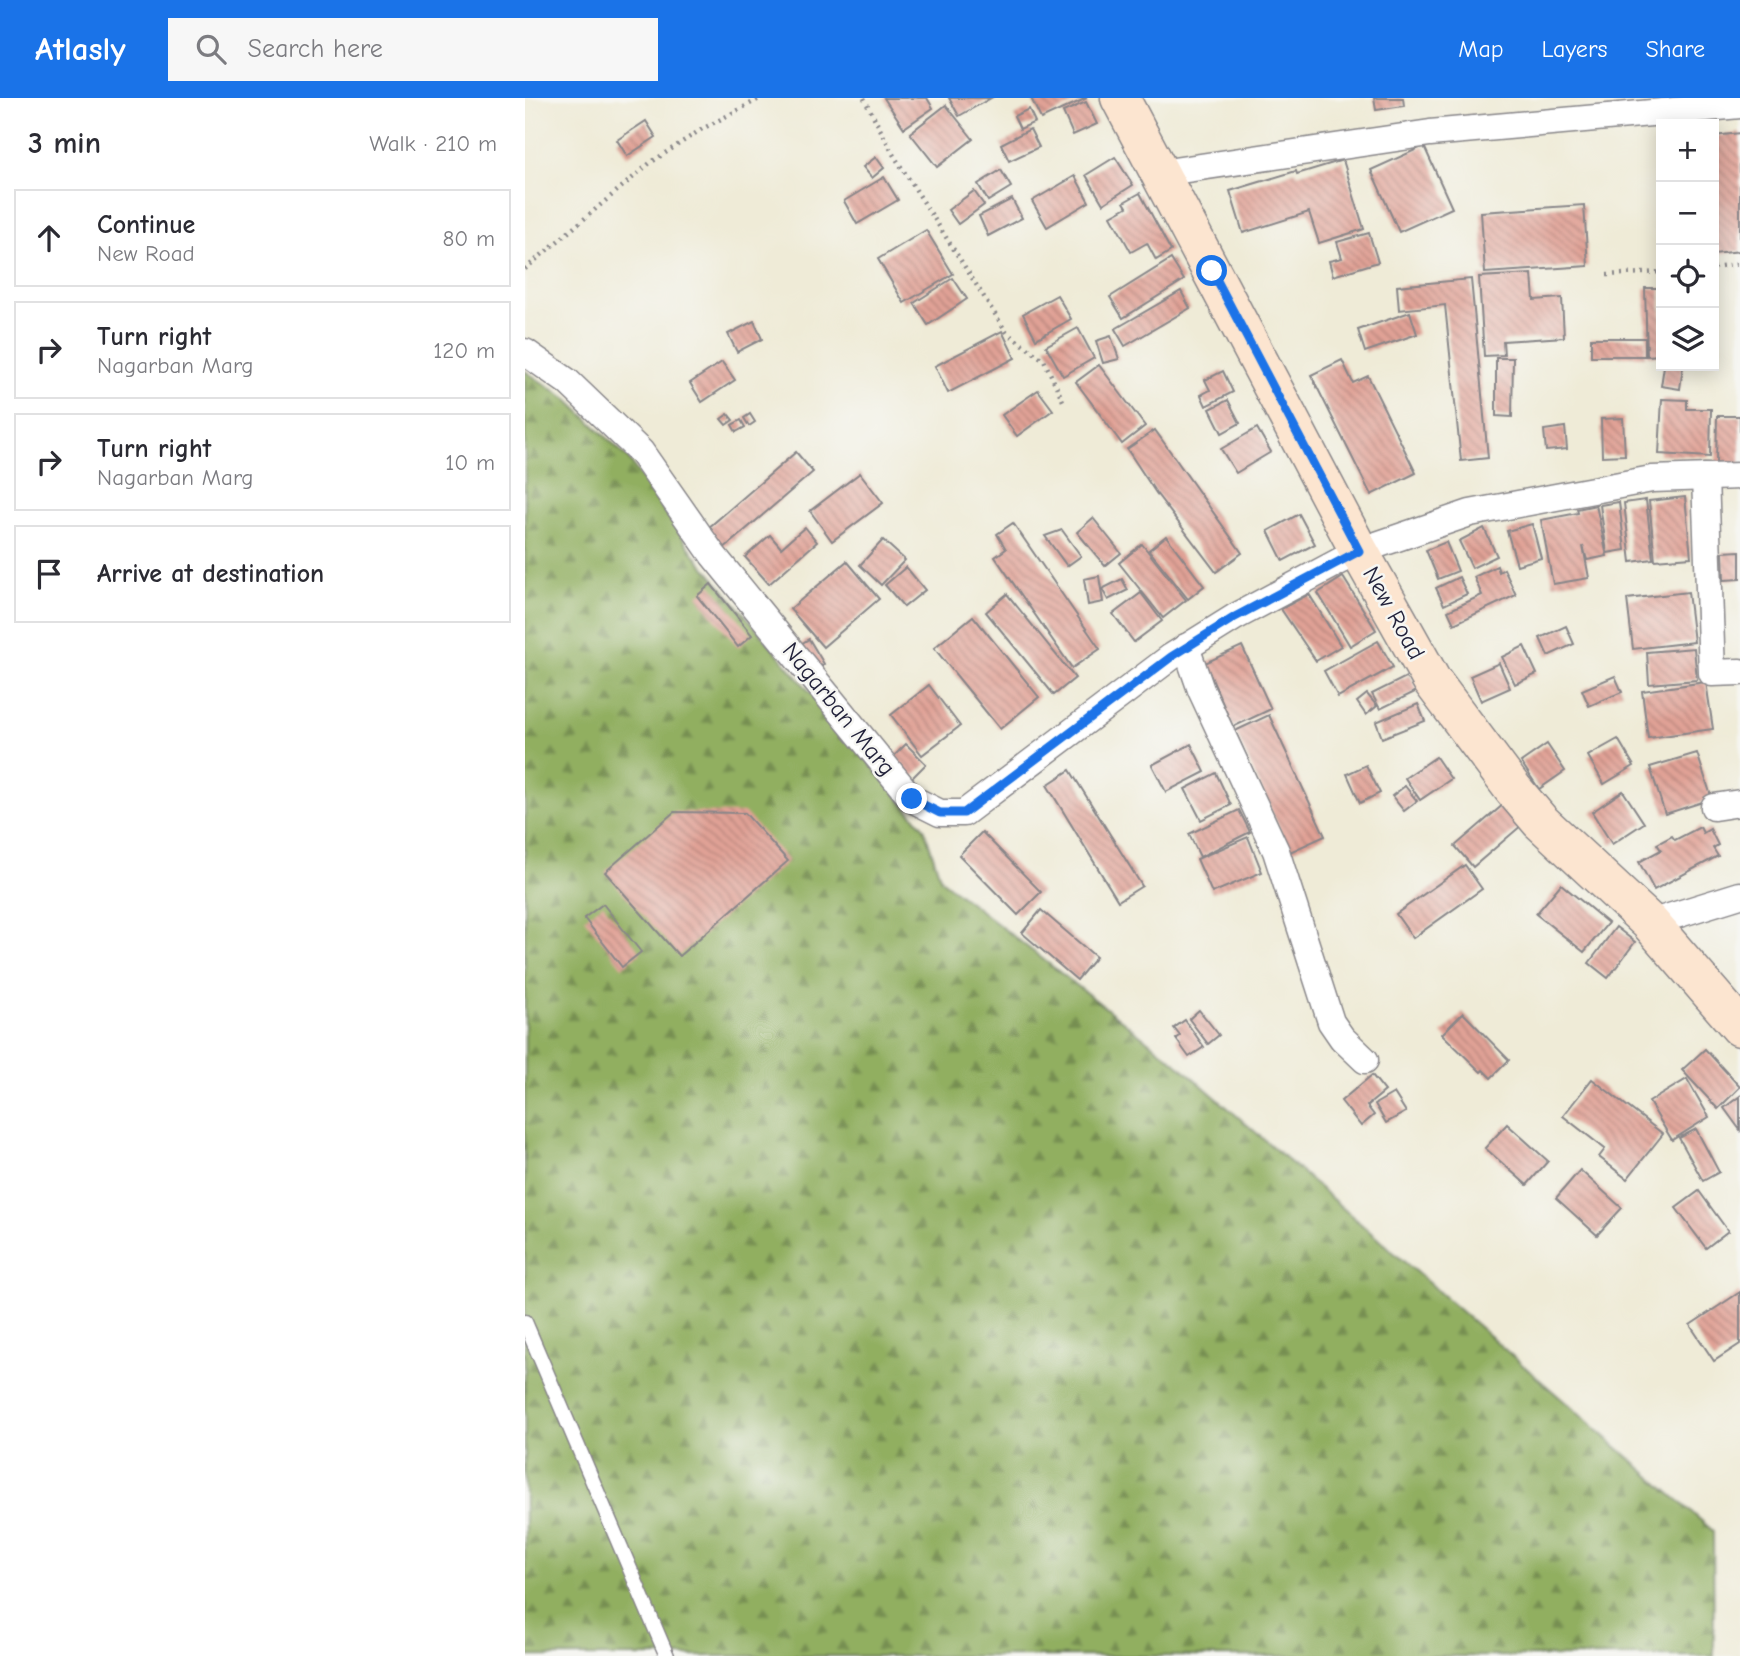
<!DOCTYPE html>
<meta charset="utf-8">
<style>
body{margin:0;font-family:"Comic Neue",sans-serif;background:#f7f7f7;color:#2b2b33}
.controls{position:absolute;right:21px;top:21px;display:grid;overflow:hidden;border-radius:0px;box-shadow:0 4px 18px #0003}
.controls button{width:63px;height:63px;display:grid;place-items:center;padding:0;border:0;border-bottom:2px solid #e1e1e2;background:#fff;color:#2b2b33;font:35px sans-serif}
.stop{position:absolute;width:21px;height:21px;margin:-16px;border:5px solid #1a73e8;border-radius:50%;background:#fff}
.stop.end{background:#1a73e8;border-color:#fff;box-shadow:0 2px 7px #0008}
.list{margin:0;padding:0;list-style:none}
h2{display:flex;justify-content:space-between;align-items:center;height:91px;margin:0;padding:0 28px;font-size:30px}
h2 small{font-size:23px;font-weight:400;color:#7c7c81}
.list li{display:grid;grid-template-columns:46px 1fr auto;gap:21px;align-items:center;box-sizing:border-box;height:98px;margin:0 14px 14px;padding:0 14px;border:2px solid #e1e1e2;border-radius:0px}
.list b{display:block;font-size:26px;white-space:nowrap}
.list p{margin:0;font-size:23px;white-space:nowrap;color:#7c7c81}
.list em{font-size:23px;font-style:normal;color:#7c7c81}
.icon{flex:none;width:38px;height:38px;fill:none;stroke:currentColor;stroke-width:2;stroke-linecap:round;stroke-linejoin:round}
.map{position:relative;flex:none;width:1215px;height:1558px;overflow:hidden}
header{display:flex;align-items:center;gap:42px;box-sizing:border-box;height:98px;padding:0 35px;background:#1a73e8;color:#fff}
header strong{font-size:33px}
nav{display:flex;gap:38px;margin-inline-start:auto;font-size:24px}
.search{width:490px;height:63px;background:#f7f7f7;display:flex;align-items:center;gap:18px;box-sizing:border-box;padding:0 24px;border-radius:0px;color:#7c7c81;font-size:26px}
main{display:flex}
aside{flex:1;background:#fff}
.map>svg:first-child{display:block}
</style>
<header>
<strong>Atlasly</strong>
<div class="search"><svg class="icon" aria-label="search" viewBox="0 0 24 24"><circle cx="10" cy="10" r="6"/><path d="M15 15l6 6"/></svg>Search here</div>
<nav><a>Map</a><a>Layers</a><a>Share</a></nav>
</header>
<main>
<aside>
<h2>3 min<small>Walk · 210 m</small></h2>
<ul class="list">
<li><svg class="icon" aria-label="ahead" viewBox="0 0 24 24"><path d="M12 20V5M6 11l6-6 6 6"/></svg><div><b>Continue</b><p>New Road</p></div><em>80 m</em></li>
<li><svg class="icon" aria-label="right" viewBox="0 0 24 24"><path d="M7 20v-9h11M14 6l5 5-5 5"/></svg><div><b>Turn right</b><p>Nagarban Marg</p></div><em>120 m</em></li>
<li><svg class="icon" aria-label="right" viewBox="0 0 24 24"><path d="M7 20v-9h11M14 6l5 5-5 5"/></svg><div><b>Turn right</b><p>Nagarban Marg</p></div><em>10 m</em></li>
<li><svg class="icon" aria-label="arrive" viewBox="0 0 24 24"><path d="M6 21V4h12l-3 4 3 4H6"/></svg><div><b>Arrive at destination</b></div></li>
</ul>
</aside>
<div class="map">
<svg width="1215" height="1558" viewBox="0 0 1215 1558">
<defs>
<pattern id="forest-firs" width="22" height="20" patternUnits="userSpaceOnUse" patternTransform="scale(1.75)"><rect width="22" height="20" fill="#91af61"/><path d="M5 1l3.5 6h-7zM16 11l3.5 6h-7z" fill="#768e51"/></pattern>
<pattern id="building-back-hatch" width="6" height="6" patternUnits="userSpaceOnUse" patternTransform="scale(1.75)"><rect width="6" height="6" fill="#e1a296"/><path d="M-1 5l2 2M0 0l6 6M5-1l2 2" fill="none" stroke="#b6847c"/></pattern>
</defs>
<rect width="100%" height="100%" fill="#f6f6f2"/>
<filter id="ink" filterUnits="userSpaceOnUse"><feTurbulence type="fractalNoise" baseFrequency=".0143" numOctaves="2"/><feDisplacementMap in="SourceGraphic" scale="14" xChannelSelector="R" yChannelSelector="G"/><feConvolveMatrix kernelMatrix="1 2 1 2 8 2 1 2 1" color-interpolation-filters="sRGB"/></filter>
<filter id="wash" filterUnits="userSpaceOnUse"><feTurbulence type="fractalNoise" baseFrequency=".00686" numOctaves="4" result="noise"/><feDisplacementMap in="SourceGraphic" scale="28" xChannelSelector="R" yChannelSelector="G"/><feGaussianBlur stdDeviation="1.57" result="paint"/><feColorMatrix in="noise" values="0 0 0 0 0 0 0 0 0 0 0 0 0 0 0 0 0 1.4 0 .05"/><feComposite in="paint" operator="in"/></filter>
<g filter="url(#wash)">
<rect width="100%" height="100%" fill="#efebd7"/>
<polygon fill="url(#forest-firs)" stroke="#5a684e" stroke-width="2" points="0,273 42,301 102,359 169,456 399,730 416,782 649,963 1188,1433 1189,1558 0,1558"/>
<g id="blocks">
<g fill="url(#building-back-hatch)">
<polygon points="359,0 402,0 408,10 379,30"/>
<polygon points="424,0 466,0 434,18"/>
<polygon points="506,0 562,0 516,21"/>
<polygon points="849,0 878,0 879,8 851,12"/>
<polygon points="561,4 572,26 548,37 538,14"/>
<polygon points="421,7 448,41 412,69 385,35"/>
<polygon points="504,11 510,24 495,31 489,18"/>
<polygon points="121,23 131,39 102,58 92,42"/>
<polygon points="505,31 514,49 484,63 476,46"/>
<polygon points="1215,35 1215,153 1189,156 1189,38"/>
<polygon points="899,48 927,110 874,134 846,72"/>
<polygon points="351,59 359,70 347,80 338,69"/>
<polygon points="590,59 608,87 578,106 561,77"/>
<polygon points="818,62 839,131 794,145 784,114 718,135 705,93 771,73 772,76"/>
<polygon points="476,72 486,89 463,103 453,86"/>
<polygon points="550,78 564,104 522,129 507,103"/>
<polygon points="359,79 373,102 332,126 319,103"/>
<polygon points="449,93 459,107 433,126 423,112"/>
<polygon points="615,95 646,153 631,162 622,145 606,154 586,118 602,109 599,104"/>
<polygon points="487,101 497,120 463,138 454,118"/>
<polygon points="1059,107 1063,168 960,175 956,114"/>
<polygon points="401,132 428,176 379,205 353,161"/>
<polygon points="844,135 853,164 808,178 804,163 817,160 812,144"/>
<polygon points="646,161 659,182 598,220 585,199"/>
<polygon points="1007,176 1009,202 1037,200 1039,239 978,243 979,257 959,258 954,179"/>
<polygon points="428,180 442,201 403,227 389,205"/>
<polygon points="946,181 963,360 936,363 920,207 874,212 872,188"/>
<polygon points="1120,190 1136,190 1136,257 1122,258"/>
<polygon points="656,193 665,210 600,248 590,231"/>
<polygon points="532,197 546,221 511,241 498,216"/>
<polygon points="885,214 892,236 840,254 833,232"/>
<polygon points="229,223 237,241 212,254 203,236"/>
<polygon points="553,230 569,260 538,278 521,248"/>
<polygon points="477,233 490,260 423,295 410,268"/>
<polygon points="586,238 594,261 578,265 571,243"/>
<rect x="1066" y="240" width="54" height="18"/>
<polygon points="971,260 988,260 987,319 971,318"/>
<polygon points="817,262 828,285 843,278 891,375 846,397 786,277"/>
<polygon points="197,264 210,282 177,304 165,285"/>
<polygon points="574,267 620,328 597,346 551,284"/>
<polygon points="1139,268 1158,268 1155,291 1136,288"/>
<polygon points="698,273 708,294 681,308 676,297 685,292 680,282"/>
<polygon points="513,292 528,312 492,338 477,317"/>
<polygon points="1137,301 1162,302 1162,311 1186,311 1185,359 1134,356"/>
<polygon points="703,302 715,325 697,335 685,311"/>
<polygon points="203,316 208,322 201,327 196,321"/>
<polygon points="225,316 230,324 224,328 219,320"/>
<polygon points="1192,318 1215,318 1215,366 1191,365"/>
<polygon points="1098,320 1100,357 1077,358 1076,321"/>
<polygon points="216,322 220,329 211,334 207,327"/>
<polygon points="1040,329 1042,351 1021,353 1019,332"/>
<polygon points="732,330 746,354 711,375 696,351"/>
<polygon points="630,332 717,455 691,474 631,395 602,351"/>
<polygon points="271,354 288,374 198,451 182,431"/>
<polygon points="335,375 358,405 307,443 285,413"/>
<polygon points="1160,399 1166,459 1130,462 1124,403"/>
<polygon points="1121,402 1128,461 1106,464 1099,405"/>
<polygon points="1094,404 1100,452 1082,455 1075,407"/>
<polygon points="1071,407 1082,458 1062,462 1058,448 1064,480 1028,486 1016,422 1053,415 1052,411"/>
<polygon points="774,416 790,446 758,463 743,433"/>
<polygon points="568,420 596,455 580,468 552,434"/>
<polygon points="488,425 575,551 547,570 470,459 481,451 472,436"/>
<polygon points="1007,426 1016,460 992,467 982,433"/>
<polygon points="280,429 292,444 244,486 220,459 245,437 256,450"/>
<polygon points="959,430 972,458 947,470 934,443"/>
<polygon points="537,432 556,458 542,468 520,438"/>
<polygon points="641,438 679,488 663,501 624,452"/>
<polygon points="358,442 380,462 356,487 335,467"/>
<polygon points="921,444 933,473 913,481 901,452"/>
<polygon points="617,446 661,502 638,520 594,465"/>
<polygon points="1215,453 1215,481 1199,482 1198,454"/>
<polygon points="322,463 354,501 298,549 265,511"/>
<polygon points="972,468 974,474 979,471 991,497 929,526 923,513 957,497 949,479"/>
<polygon points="381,469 400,492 379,509 360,487"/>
<polygon points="574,478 578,504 563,507 559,481"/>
<polygon points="818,479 851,532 825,548 793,495"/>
<polygon points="934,479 942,496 919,507 911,490"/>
<polygon points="597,481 603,492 583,502 577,491"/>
<polygon points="186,486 227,537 213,549 172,498"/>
<polygon points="1163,494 1169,544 1108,551 1102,501"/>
<polygon points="616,495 637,523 609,544 588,516"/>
<polygon points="482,496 550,580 529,597 461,514"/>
<polygon points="784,496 816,548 791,563 756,511"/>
<polygon points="448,518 514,599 475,631 409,550"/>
<polygon points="1041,528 1049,546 1023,558 1015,540"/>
<polygon points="284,541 299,566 287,574 271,549"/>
<polygon points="853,543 868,569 813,599 799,573"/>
<polygon points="717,548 746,611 708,629 680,565"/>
<polygon points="999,548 1012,576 990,586 977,559"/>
<polygon points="1169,550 1172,582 1124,586 1122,554"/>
<polygon points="974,565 985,590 956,603 945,578"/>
<polygon points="885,577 892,593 855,611 847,596"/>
<polygon points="1090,578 1097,594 1064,608 1057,592"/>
<polygon points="1181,584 1188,631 1123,640 1117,593"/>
<polygon points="404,587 435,628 397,657 366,617"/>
<polygon points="842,596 852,608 841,617 832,604"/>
<polygon points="893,606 900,623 857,640 851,624"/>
<polygon points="744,617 800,738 765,754 710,633"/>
<polygon points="1093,641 1109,668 1079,686 1063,658"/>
<polygon points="381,646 401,666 385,682 365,662"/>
<polygon points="666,646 680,674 641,694 627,667"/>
<polygon points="1022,646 1040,673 1014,691 996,664"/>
<polygon points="1172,655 1187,701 1140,716 1125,669"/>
<polygon points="911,659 926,681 895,702 880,680"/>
<polygon points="841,667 855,695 835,705 822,676"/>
<polygon points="545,672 617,788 593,803 522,687"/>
<polygon points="691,675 706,707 676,722 660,691"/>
<polygon points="880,688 892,703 879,713 867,698"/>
<polygon points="1098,693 1119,725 1087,746 1067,714"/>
<polygon points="979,706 997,727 948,769 930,748"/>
<polygon points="714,712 725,734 675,759 664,736"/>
<polygon points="149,714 220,715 263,763 154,858 80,774"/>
<polygon points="1175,729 1178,735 1185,731 1193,747 1188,750 1193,758 1129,792 1114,764 1136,752 1132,746 1147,738 1150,742"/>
<polygon points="457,734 516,794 493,817 434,757"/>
<polygon points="723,739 737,774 687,795 672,761"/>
<polygon points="940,767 957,791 888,840 871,816"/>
<polygon points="1036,786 1083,825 1059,854 1011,816"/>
<polygon points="78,806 116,854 97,869 59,820"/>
<polygon points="516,812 571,859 552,882 497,835"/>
<polygon points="1091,829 1110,844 1083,880 1064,865"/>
<polygon points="674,912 694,937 683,946 664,921"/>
<polygon points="938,915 984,962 966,980 958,972 956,974 917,936"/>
<polygon points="660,922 679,949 664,959 651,941 655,938 649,930"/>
<polygon points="1180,951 1215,989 1193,1011 1157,972"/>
<polygon points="847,977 860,993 842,1008 849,1017 836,1028 816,1003"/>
<polygon points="1067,981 1138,1036 1102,1081 1074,1059 1080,1051 1038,1018"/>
<polygon points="1162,981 1184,1019 1147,1042 1124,1004"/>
<polygon points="869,995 881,1014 861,1025 850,1006"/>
<polygon points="1215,998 1215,1032 1199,1010"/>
<polygon points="982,1026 1023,1063 1002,1087 960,1050"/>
<polygon points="1171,1031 1194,1074 1178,1083 1154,1040"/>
<polygon points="1055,1072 1097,1110 1072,1137 1031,1100"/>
<polygon points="1174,1093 1203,1133 1181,1150 1151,1110"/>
<polygon points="1215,1194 1215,1246 1189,1263 1165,1227"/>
</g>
</g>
</g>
<g filter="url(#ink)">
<use href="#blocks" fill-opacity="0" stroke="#888689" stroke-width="2"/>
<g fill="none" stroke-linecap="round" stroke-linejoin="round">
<defs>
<polyline id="lane" points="0,1224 142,1558"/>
<g id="street">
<polyline points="635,75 905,35 1215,7"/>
<polyline points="0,254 43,284 116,354 188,457 387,701 415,715 439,715 646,559 710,519 834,453 945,415 1127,381 1215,378"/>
<polyline points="1180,379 1187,575 1215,574"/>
<polyline points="661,549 676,592 751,753 806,924 817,940 840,962"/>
<polyline points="1189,709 1215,705"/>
<polyline points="1125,825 1215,797"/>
</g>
<polyline id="secondary" points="595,0 834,453 907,583 988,691 1015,723 1125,825 1215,929"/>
</defs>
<use href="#lane" stroke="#888689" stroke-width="17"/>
<use href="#street" stroke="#888689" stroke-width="29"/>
<use href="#secondary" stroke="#888689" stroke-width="41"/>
<g stroke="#888689" stroke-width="4.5" stroke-dasharray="2 5" stroke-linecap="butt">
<polyline points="339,0 368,56 482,235 519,262 539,305"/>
<polyline points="1189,170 1215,166"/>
<polyline points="0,171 125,65 177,31 236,0"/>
<polyline points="1082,177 1136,174"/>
</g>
<use href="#lane" stroke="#fff" stroke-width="14"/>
<use href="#street" stroke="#fff" stroke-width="26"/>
<use href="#secondary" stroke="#fce5d0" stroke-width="38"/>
</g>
</g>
<g fill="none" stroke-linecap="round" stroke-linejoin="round" filter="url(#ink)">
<polyline stroke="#1a73e8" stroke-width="9" points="387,701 415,715 439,715 646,559 710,519 834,453 687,173"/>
</g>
<g text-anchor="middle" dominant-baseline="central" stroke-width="5" stroke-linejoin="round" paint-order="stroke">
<g font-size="24" fill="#22223b" stroke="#f6f6f2">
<text transform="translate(869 515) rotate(61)">New Road</text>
<text transform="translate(314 611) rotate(51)">Nagarban Marg</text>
</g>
</g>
</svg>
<div class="controls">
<button>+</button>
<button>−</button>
<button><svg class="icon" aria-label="locate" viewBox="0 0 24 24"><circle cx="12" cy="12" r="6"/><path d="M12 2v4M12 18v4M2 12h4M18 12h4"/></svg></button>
<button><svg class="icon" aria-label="layers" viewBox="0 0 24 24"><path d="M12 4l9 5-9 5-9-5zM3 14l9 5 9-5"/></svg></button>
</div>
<div class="stop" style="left:687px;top:173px"></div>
<div class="stop end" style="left:387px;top:701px"></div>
</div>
</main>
